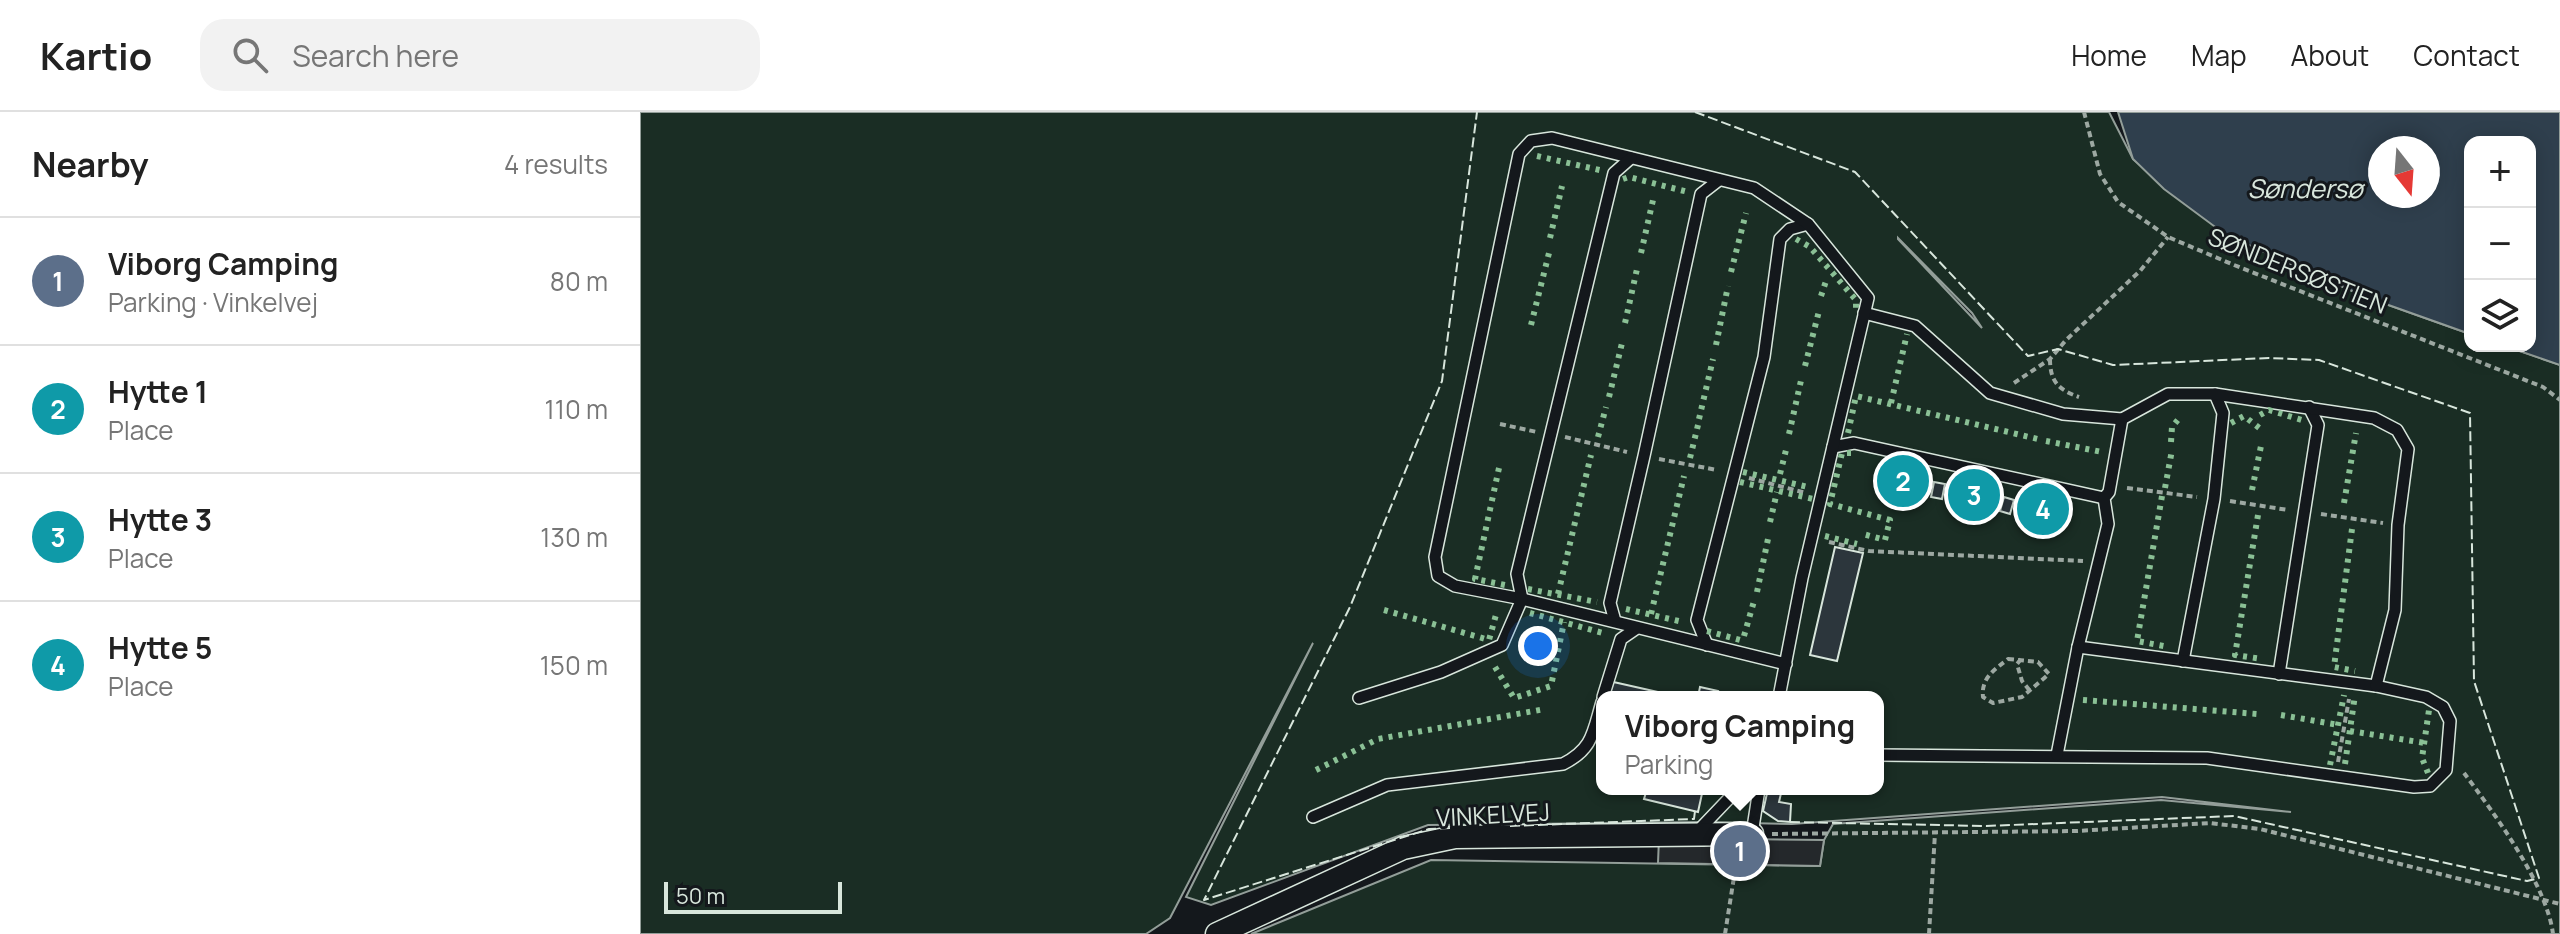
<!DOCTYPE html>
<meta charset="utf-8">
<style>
body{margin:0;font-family:Manrope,sans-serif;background:#f2f2f2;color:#222}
.controls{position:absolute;right:24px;top:24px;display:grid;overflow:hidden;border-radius:16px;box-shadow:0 4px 20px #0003}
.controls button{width:72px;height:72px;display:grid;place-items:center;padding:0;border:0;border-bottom:2px solid #e0e0e0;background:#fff;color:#222;font:40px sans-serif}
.compass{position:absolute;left:1728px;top:24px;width:72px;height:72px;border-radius:50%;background:#fff;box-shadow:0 4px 20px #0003;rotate:163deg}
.scale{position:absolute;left:24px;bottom:20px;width:178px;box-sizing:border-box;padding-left:8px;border:4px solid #d8e6dc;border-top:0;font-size:22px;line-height:28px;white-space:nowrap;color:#d8e6dc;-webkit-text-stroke:6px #14181c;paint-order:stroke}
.you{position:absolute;left:898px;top:534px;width:28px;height:28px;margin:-20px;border:6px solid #fff;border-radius:50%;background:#1a73e8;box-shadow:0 0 0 12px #1a73e833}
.badge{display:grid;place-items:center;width:52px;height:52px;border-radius:50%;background:#111827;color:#fff;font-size:26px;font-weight:700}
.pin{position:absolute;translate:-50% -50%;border:4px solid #fff;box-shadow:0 2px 8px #0006}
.popup{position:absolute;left:956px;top:579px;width:288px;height:104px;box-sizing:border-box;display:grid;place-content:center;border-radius:16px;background:#fff;filter:drop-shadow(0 2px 6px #0005);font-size:26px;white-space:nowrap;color:#767676}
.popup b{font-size:30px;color:#222}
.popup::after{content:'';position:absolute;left:50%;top:100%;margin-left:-16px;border:16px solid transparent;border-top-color:#fff}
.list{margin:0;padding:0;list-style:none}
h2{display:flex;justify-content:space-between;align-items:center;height:104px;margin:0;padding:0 32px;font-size:34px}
h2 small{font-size:26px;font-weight:400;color:#767676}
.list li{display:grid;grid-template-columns:52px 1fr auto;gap:24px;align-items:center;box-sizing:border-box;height:128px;padding:0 32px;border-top:2px solid #e0e0e0}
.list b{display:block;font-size:30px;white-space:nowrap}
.list p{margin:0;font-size:26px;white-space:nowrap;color:#767676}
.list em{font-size:26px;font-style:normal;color:#767676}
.icon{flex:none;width:44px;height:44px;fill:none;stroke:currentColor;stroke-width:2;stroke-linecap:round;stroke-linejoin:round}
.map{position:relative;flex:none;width:1920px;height:822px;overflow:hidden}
header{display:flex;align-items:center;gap:48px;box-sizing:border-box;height:112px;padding:0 40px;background:#fff;border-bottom:2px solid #e0e0e0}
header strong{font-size:38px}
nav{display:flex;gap:44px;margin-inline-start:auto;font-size:28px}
.search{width:560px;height:72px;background:#f2f2f2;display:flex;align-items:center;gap:20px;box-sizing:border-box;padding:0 28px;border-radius:24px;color:#767676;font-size:30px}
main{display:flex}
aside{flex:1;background:#fff}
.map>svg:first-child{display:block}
</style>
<header>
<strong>Kartio</strong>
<div class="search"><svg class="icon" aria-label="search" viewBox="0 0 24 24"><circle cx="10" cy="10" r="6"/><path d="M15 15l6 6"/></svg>Search here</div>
<nav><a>Home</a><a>Map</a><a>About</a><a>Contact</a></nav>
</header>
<main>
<aside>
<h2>Nearby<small>4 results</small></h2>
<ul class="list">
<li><span class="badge" style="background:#5c6f8a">1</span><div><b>Viborg Camping</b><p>Parking · Vinkelvej</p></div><em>80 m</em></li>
<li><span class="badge" style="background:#0f9aa8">2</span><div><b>Hytte 1</b><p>Place</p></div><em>110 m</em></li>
<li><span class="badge" style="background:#0f9aa8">3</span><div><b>Hytte 3</b><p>Place</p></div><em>130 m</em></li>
<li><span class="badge" style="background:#0f9aa8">4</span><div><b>Hytte 5</b><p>Place</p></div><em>150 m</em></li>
</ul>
</aside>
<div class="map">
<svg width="1920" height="822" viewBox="0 0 1920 822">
<rect width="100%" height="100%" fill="#14181c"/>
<path fill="#1a2d24" stroke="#939e99" stroke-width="2" fill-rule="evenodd" d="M0,0H1469L1493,47L1586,123L1726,185L1830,222V234H1865L1920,253V822H611L791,748L1180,754L1184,728L1193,712L1521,688L1651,700L1522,685L1152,712L1063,710L788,713L571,793L546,785L673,531L530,806L506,822H0ZM1258,126L1332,201L1342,216L1258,127ZM962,585H1238V677H962Z"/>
<polygon fill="#24282b" stroke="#939e99" stroke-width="2" points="1019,726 1184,728 1180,754 1018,751"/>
<path fill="#2f3f4d" stroke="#939e99" stroke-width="2" fill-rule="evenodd" d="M1478,0H1920V253L1865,234H1890V30H1830V222L1726,185L1586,123L1524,77L1493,47ZM1740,36H1788V84H1740Z"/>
<g fill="#2c363c" stroke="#d8e6dc" stroke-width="2">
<polygon points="1259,359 1270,362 1266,378 1256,376"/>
<polygon points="1294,370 1305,372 1302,387 1291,385"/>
<polygon points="1330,374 1341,377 1337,392 1326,390"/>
<polygon points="1364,385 1374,388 1370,402 1360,399"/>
<polygon points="1399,389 1410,391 1407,406 1396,403"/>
<polygon points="1195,435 1223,441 1197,549 1170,543"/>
<polygon points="969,569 1040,585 966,585"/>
<polygon points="1060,575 1078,579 1076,585 1058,585"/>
<polygon points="1007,677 1063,677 1058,700 1004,687"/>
<polygon points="1128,677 1142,677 1139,690 1151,692 1150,710 1138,709 1123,699"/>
</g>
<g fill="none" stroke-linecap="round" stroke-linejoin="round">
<defs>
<g id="service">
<polyline points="1224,201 1275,214 1350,281 1423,302 1482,307"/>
<polyline points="1193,335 1214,331 1464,386"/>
<polyline points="975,509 970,491 1004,344 1061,82 1079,68"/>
<polyline points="1067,533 1057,508 1124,245 1140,127 1150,117 1168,112"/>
<polyline points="1543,549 1574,387 1583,301 1575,282"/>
<polyline points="1639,562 1678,313 1669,295"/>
<polyline points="963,585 981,527 997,516"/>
<polyline points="1139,585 1162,466 1228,186 1168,112 1114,76 912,26 891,29 879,42 795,445 798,464 815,474 882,487 1146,552"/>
<polyline points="719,586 801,560 862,533 882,487 877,462 974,61 991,46"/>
<polyline points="1238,643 1567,646 1774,675 1790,674 1806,658 1810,609 1803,595 1786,585 1736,574 1438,535"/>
<polyline points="1417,643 1438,535 1468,412 1464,386 1469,380 1482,307 1528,282 1575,282 1734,306 1757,318 1768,337 1758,413 1755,498 1736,574"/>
<path d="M673,705L747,673L923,652C953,637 953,620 962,590"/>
<polyline points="1057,720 1098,677"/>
<polyline points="1112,722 1119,677"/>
</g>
<polyline id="minor" points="577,822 763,736 815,725 1112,722"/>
</defs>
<use href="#service" stroke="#d8e6dc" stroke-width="14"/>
<use href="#minor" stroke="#d8e6dc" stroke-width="25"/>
<g stroke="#9da8a2" stroke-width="4" stroke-dasharray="6 4" stroke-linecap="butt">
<polyline points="1444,0 1460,62 1478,90 1528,125 1594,153 1903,275 1920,288"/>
<path d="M1410,247C1410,270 1419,278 1439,285"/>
<polyline points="1374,271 1410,247 1426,228 1500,159 1528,125"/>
<polyline points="860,312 897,320"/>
<polyline points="925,325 987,340"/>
<polyline points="1019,347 1077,358"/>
<polyline points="1109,366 1166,381"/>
<polyline points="1487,376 1557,385"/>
<polyline points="1590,389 1648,398"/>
<polyline points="1681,402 1743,411"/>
<polyline points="1189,430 1229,439 1443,449"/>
<path d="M1368,547L1398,550L1409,562L1382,585L1353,591L1343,585C1341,566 1354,558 1368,547Z"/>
<polyline points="1381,547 1377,552 1382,569 1390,579"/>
<polyline points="1698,650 1709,587"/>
<path d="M1824,661C1854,701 1907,773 1913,822"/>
<polyline points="1132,722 1436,719 1570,711 1620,717 1920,792"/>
<polyline points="1085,822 1094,765 1103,745"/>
<polyline points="1289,822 1295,721"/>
</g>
<use href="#service" stroke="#14181c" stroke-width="11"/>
<use href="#minor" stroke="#14181c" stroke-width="22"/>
<g stroke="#8ac095" stroke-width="6" stroke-dasharray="4 6" stroke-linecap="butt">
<polyline points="897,44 964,59"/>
<polyline points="983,67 989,65 1048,80"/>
<polyline points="910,126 922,74"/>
<polyline points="1156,127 1170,135 1216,188 1216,201"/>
<polyline points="1001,141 1013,88"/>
<polyline points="1091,160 1106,101"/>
<polyline points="1181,184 1187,166"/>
<polyline points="985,211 997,157"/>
<polyline points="891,213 910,137"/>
<polyline points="1076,233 1088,174"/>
<polyline points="1165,254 1179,199"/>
<polyline points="969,285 983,227"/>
<polyline points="1251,291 1267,222"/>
<polyline points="1620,303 1629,298 1665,309"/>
<polyline points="1059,307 1073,247"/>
<polyline points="1591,311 1604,304 1623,319"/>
<polyline points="1208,321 1216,284 1402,328"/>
<polyline points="1149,322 1162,264"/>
<polyline points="958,325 966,295"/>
<polyline points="1406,329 1462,340"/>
<polyline points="1531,330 1532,315 1541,304"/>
<polyline points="1211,341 1202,341 1190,392 1250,408 1245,428 1223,422"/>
<polyline points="1050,346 1058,313"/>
<polyline points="859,356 835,467 865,473"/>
<polyline points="1103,360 1168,375"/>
<polyline points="1140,362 1147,334"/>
<polyline points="1100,370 1173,387"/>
<polyline points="1525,376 1532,338"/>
<polyline points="1612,378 1622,329"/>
<polyline points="1522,384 1497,529 1529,535"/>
<polyline points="1704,391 1716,321"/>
<polyline points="1618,403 1595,543 1622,547"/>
<polyline points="1130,410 1137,380"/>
<polyline points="1712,417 1694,555 1715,559"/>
<polyline points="1185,424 1217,432"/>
<polyline points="888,477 957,490"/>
<polyline points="1117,480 1129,422"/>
<polyline points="918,482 951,343"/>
<polyline points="986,497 1043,510"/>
<polyline points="744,498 849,528 857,499"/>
<polyline points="890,501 963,521"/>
<polyline points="1011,502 1044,364"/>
<polyline points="1067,519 1100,528"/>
<polyline points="1104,524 1114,489"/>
<polyline points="855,555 874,586 911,574 924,510"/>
<polyline points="1443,588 1617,602"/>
<polyline points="1641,603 1699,613"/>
<polyline points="1710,619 1785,631"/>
<polyline points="1705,652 1715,583"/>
<polyline points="1690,653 1704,583"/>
<polyline points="676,658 738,627 905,597"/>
<polyline points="1788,661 1782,646 1789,598"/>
</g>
<g stroke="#d8e6dc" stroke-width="2" stroke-dasharray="10 4" stroke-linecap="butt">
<polyline points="1055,0 1215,60 1388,244 1418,237 1473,253 1629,246 1679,248 1830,301 1834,569 1899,766 1887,769 1594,704 1346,714 1150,710"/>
<polyline points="870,714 1054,707 1055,699"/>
<polyline points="810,716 789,717 564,788 710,495 802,269 837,0"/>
</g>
</g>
<g text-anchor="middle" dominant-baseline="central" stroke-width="6" stroke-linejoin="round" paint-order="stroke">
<g font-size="24" fill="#d8e6dc" stroke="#14181c">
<text transform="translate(1658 158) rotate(22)">SØNDERSØSTIEN</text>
<text transform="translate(853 702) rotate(-3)">VINKELVEJ</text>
</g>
<g font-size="26" font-style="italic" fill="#d8e6dc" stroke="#14181c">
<text x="1665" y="76">Søndersø</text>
</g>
</g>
</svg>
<div class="controls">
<button>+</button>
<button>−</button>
<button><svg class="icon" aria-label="layers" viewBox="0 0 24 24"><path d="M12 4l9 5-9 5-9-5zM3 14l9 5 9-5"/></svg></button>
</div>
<svg class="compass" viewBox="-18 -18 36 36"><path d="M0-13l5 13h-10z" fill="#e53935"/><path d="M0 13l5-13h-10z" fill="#767676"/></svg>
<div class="scale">50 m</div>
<div class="you"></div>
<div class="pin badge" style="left:1100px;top:739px;background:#5c6f8a">1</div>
<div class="popup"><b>Viborg Camping</b>Parking</div>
<div class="pin badge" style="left:1263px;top:369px;background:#0f9aa8">2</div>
<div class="pin badge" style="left:1334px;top:383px;background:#0f9aa8">3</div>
<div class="pin badge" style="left:1403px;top:397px;background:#0f9aa8">4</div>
</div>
</main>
